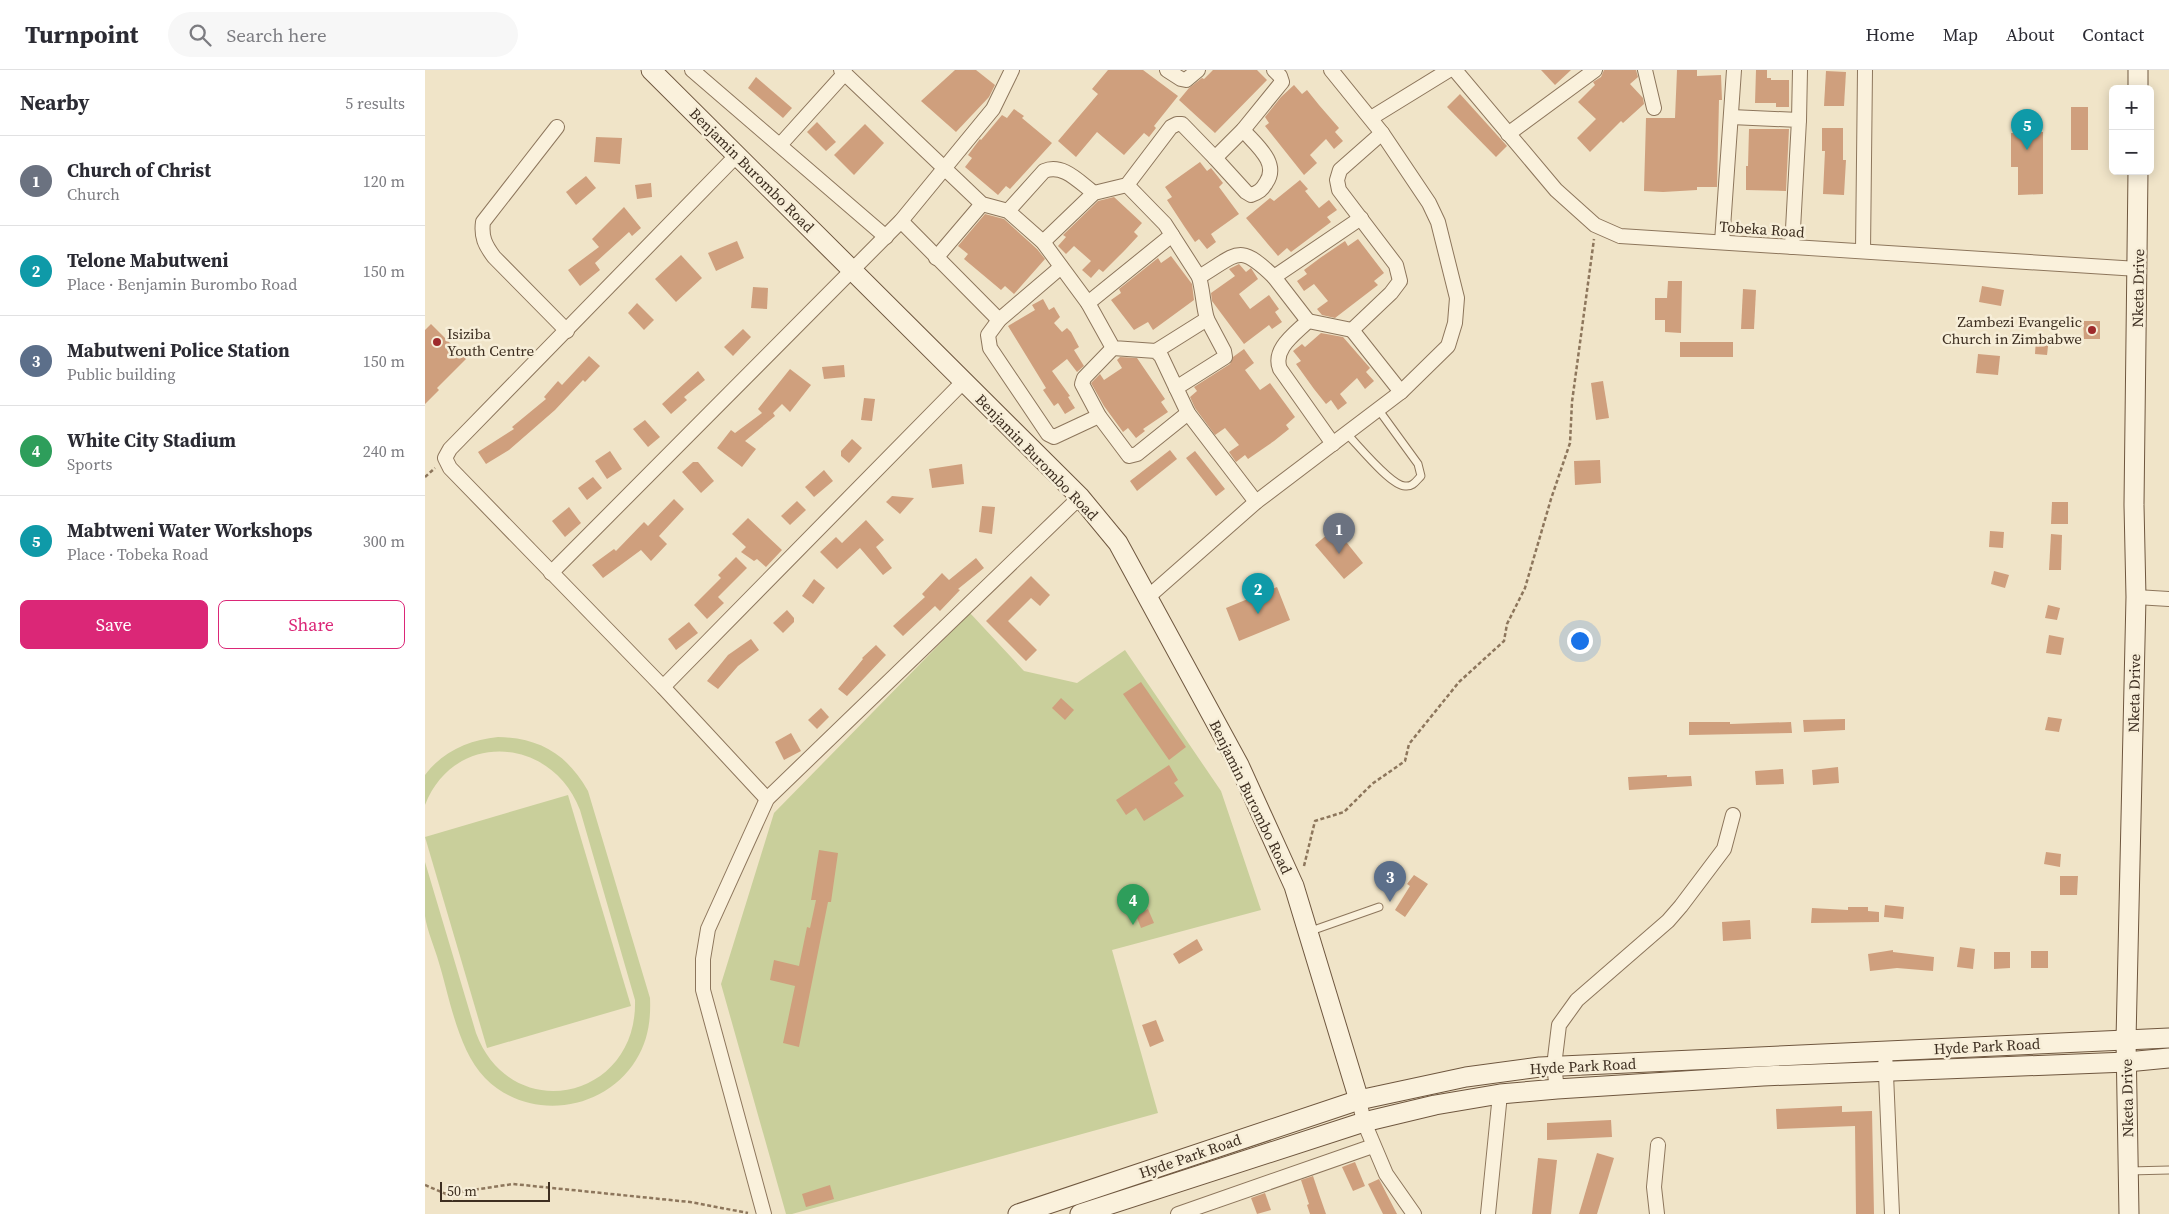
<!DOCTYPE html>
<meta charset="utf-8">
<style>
body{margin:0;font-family:"Source Serif 4",serif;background:#f7f7f7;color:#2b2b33}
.controls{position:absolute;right:15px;top:15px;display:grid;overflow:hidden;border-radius:8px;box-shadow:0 2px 12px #0003}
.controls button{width:45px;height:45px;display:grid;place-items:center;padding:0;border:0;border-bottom:1px solid #e1e1e2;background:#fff;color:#2b2b33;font:25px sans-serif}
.scale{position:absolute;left:15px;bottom:12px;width:110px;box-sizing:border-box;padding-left:5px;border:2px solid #3d2e20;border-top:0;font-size:14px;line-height:18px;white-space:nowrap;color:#3d2e20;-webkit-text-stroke:4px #f7eed8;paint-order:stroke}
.you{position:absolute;left:1154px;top:570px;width:18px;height:18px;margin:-12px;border:4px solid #fff;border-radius:50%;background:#1a73e8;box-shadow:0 0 0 8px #1a73e833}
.badge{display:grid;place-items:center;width:32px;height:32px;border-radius:50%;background:#db2777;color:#fff;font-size:16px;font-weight:700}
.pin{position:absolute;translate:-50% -41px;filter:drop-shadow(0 1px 2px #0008)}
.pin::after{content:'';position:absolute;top:26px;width:18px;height:15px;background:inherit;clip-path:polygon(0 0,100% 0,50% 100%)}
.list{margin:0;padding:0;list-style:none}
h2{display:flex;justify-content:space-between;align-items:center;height:65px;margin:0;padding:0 20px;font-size:21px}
h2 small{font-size:16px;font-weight:400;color:#7c7c81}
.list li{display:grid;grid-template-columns:32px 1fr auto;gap:15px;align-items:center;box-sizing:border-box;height:90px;padding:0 20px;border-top:1px solid #e1e1e2}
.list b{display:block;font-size:19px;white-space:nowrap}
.list p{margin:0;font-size:16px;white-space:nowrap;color:#7c7c81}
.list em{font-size:16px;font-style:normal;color:#7c7c81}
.actions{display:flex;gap:10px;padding:15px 20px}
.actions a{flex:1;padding:11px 0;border:1px solid #db2777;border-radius:8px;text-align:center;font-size:18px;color:#db2777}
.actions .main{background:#db2777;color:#fff}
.icon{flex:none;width:28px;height:28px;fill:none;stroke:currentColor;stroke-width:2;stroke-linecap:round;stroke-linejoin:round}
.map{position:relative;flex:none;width:1744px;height:1144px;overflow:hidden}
header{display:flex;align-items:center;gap:30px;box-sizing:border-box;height:70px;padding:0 25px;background:#fff;border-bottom:1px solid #e1e1e2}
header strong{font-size:24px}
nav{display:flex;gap:28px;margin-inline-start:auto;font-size:18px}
.search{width:350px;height:45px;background:#f7f7f7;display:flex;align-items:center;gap:12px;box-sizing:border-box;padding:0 18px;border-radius:28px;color:#7c7c81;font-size:19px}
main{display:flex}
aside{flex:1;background:#fff}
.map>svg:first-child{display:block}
</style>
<header>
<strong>Turnpoint</strong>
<div class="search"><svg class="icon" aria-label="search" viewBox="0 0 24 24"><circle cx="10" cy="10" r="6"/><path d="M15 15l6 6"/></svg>Search here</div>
<nav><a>Home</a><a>Map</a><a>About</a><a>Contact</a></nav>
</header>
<main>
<aside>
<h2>Nearby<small>5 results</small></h2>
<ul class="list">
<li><span class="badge" style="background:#6b7280">1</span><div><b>Church of Christ</b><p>Church</p></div><em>120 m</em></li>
<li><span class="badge" style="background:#0f9aa8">2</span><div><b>Telone Mabutweni</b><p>Place · Benjamin Burombo Road</p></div><em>150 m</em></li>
<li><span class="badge" style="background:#5c6f8a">3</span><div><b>Mabutweni Police Station</b><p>Public building</p></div><em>150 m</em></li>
<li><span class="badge" style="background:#2e9e5b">4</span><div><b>White City Stadium</b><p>Sports</p></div><em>240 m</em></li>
<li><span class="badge" style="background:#0f9aa8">5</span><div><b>Mabtweni Water Workshops</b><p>Place · Tobeka Road</p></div><em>300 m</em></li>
</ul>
<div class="actions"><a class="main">Save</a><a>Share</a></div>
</aside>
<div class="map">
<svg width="1744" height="1144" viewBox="0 0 1744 1144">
<rect width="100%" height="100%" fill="#f0e4c8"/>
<g fill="#c9cf9b">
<polygon points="545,543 599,601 652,613 700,580 796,721 836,840 687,880 733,1043 367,1144 361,1144 296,914 349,743"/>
<path d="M73,667C115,668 142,684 163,721L225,928C226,950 223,971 211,990C179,1042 103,1052 60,1008C33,980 25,929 14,893C10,878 2,861 0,846C0,829 0,809 0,792L51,963C86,1057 213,1030 210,930L155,740C127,666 29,660 0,735V705C18,681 44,670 73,667Z"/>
<polygon points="143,725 206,936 62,978 0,767"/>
</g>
<g fill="#cf9f7d">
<polygon points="530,0 551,0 570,15 564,27 531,62 496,31"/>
<polygon points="683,0 718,0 753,26 729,56 731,58 724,67 719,63 699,85 672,62 651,87 633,71 673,24 667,19"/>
<polygon points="788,0 832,0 842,10 790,63 754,30 764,18 777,8 779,9"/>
<polygon points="1116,0 1146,0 1130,15"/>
<polygon points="1179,0 1211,0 1213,7 1205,14 1218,28 1219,34 1198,53 1196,51 1165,82 1152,68 1171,49 1153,32 1170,15 1168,12 1176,7"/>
<polygon points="1252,0 1272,0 1272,6 1296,5 1297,30 1294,30 1292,117 1272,117 1272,120 1238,122 1219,121 1221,48 1250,48"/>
<polygon points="1331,0 1342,0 1342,8 1346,8 1346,10 1364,10 1364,37 1351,37 1351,33 1330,33"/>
<polygon points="1401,1 1421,2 1419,36 1399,36"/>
<polygon points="331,7 367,38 358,48 323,18"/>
<polygon points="869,15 877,24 882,20 894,35 914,58 910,62 918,71 909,79 901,69 885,85 892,93 879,105 840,56 844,53 840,47 856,27"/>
<polygon points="1035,24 1082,76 1071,87 1022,37"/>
<rect x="1646" y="37" width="17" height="43"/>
<polygon points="589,39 599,46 597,48 627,73 585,119 581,116 573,125 540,97 547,88 543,85 555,69 556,70 577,45 582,48"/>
<polygon points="392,52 411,72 401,81 382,62"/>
<polygon points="440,54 459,73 429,105 409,85"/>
<polygon points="1397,58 1418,58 1418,90 1421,90 1419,125 1398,124 1400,81 1397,81"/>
<polygon points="1324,59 1364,59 1361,121 1321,120 1321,96 1323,96"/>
<polygon points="1618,62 1618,124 1593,125 1593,97 1586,97 1586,63"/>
<polygon points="171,67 197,68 195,94 169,92"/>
<polygon points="775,92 782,101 786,98 798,113 794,117 814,144 786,164 791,172 782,179 774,169 770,172 759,156 742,130 747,127 740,117"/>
<polygon points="161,106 171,118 151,135 141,122"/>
<polygon points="875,110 883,119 880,121 894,138 904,130 912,140 902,147 906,152 866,182 862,178 853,186 821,148 845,128 849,131"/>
<polygon points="226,113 227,127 212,129 210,115"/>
<polygon points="689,127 717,153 709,162 713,166 700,180 678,202 674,199 666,208 657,200 666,191 649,176 641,184 633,176 641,167 638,165 673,131"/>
<polygon points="199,137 216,158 207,166 204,162 170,193 175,200 155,216 143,200 174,177 167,169"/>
<polygon points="560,144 579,149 612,179 620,189 589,224 580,216 576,220 539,189 543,184 533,176"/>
<polygon points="933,169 959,203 949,211 953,215 910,248 897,245 892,239 903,231 889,214 879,221 872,211 882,204 879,200 895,188 920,171 923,176"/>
<polygon points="312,171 319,188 291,201 283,183"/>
<polygon points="256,185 277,208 251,232 230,209"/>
<polygon points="746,186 767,214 769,230 728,260 723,252 709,260 686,230 696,223 694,219 733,188 736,193"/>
<polygon points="814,194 821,202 826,198 833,209 814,224 825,239 844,225 854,239 850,242 857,252 847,259 844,255 819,274 787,231 786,223 810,206 804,199"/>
<polygon points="1243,211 1257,211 1256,263 1240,262 1240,250 1230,250 1230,228 1242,228"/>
<polygon points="1557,216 1579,220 1576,236 1554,232"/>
<polygon points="328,217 343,218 342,239 326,238"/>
<polygon points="1318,219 1331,220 1329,259 1316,259"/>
<polygon points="618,229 624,240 629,237 635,247 629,253 637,262 642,258 646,262 654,277 649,280 659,296 652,302 642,289 627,301 645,326 643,327 650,338 640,344 633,333 629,336 618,320 621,318 583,256 610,240 607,235"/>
<polygon points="212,233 229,250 219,260 203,243"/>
<polygon points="1658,251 1675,251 1675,269 1659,269"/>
<polygon points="6,254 41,289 12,318 14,320 0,334 0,260"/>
<polygon points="318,259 326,267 308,286 299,277"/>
<polygon points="896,263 918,267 945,298 941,302 949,311 940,319 932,308 915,324 922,333 913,340 906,330 901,334 889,319 871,294 876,291 868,281 877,274 880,277"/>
<polygon points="1611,267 1624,268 1622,285 1610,284"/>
<rect x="1255" y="272" width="53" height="15"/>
<polygon points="819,279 829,293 820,300 835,320 845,313 870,347 861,355 864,359 849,371 823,389 820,385 811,392 804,382 814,375 800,358 790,365 770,338 765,327 772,321 769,317 805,294 808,287"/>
<polygon points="1553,284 1575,286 1573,305 1551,303"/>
<polygon points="164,286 175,296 160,312 158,310 130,340 84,380 61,394 53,382 89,359 87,357 121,329 119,327 133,311 137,315"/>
<polygon points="695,287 712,288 740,329 736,332 743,342 718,359 720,361 711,368 703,358 698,362 679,336 666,313 675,304 679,310 697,298 692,290"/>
<polygon points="419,295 420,307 399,309 397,297"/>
<polygon points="365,299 386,315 365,342 357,334 348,343 350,346 320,371 331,379 317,397 292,378 306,360 310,363 337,343 333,339"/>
<polygon points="273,301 280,310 259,327 262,330 246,344 237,334"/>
<polygon points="1178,311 1184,348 1171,350 1166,313"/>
<polygon points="439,328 450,329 447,351 436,350"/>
<polygon points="220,350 235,367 223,377 208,359"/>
<polygon points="427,369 437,378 424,393 416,386 416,381"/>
<polygon points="745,380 752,389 712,421 705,411"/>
<polygon points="185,381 197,399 182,409 170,391"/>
<polygon points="770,381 800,419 791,426 761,388"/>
<polygon points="1175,390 1176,413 1150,415 1149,391"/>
<polygon points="268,392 273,392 289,411 276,423 257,402"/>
<polygon points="537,394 539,414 507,418 504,399"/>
<polygon points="399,400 408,411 389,427 380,417"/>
<polygon points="168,407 177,418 162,430 153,418"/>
<polygon points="467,426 489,428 475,444 461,432"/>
<polygon points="249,429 259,439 234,466 242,474 226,491 216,480 178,508 167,495 189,479 191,481 219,452 223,456"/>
<polygon points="372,431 381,440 365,455 356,446"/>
<polygon points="1627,432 1643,432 1643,454 1626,454"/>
<polygon points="557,436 570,437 567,464 554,462"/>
<polygon points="144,437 156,453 140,467 127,451"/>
<polygon points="323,448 357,480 341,497 332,489 329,491 316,482 321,477 307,464"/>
<polygon points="441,450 459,470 451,477 467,498 458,505 435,478 412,499 395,482 411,467 417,473"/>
<polygon points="910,458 938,493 919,509 890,475"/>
<polygon points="1565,461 1579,462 1578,478 1564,477"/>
<polygon points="1626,464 1637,465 1636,500 1624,500"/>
<polygon points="311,487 322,498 293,527 299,533 282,549 269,535 296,508 293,505"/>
<polygon points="551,488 559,498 533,519 535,520 515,541 510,536 478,566 468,556 500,527 497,524 517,503 524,510"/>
<polygon points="1569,501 1584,505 1580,518 1566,514"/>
<polygon points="606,506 625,525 615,536 606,528 583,551 612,580 601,591 561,551"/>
<polygon points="389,509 400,518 388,534 377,526"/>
<polygon points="852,517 865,550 814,571 801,538"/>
<polygon points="1623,535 1635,538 1632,550 1620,548"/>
<polygon points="362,540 369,548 369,552 358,563 348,553"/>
<polygon points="264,552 273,563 251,580 243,569"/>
<polygon points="1624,565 1639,568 1636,585 1621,583"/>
<polygon points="326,569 334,580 313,596 293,619 282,611 303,585"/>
<polygon points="451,575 461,585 422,626 413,619 438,589 437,588"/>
<polygon points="716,612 761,677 744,690 698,624"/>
<polygon points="636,628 649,640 640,650 627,638"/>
<polygon points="396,638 404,647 392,659 383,650"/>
<polygon points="1623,647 1637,649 1634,662 1620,660"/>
<polygon points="1420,649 1420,660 1379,662 1378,650"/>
<polygon points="1264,652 1305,652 1305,654 1366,652 1367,663 1264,665"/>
<polygon points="366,663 376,681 359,690 350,672"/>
<polygon points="744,695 753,710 749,713 759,726 719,751 711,738 701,745 691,730"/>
<polygon points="1413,697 1414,713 1388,715 1387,700"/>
<polygon points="1358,699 1359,714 1331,715 1330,701"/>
<polygon points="1242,705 1242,707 1266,706 1267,716 1204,720 1203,707"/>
<polygon points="394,780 413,783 406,832 403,832 374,977 358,973 370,916 345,910 349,890 374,896 382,857 385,858 391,830 386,830"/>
<polygon points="1621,782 1636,784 1635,797 1619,794"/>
<polygon points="989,805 1003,814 980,847 970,840 985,816 982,814"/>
<polygon points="1635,806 1653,806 1652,825 1635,825"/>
<polygon points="1460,835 1479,837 1478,849 1459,847"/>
<polygon points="1423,837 1443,837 1443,841 1454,842 1454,852 1386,853 1387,838 1423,840"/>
<polygon points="723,839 729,853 716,858 711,845"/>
<polygon points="1325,850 1326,869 1298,871 1297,852"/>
<polygon points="772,869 778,880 754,894 748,884"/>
<polygon points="1535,877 1550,879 1548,899 1532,897"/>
<polygon points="1468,880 1468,882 1509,887 1508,901 1472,898 1445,901 1443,884"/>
<rect x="1606" y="881" width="17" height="17"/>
<polygon points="1569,882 1585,882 1585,898 1569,899"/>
<polygon points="731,950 739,971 725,977 717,955"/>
<polygon points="1417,1036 1417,1042 1447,1041 1449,1144 1431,1144 1430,1056 1352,1059 1351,1039"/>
<polygon points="1186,1050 1187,1067 1122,1070 1122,1053"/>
<polygon points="1172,1083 1189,1088 1172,1144 1154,1144"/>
<polygon points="1113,1088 1132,1090 1126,1144 1107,1144"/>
<polygon points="930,1092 940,1116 928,1121 917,1097"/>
<polygon points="888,1106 894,1124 901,1144 885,1144 882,1135 884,1134 876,1110"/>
<polygon points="954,1109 955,1111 972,1144 958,1144 943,1114"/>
<polygon points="405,1115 409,1129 381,1137 377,1124"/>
<polygon points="840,1123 846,1140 832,1144 826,1128"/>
</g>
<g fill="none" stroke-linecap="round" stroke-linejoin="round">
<defs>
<g id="lane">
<path d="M922,364C933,375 966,416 980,416C988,417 991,411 996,406L993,394L953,339"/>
<polyline points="883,862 954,837"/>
<polyline points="1704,1101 1744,1100"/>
</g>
<g id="street">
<polyline points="267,0 461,167"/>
<polyline points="416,0 557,134 583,141 618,172 663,233 688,278 731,281 736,286 763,343 831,432"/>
<polyline points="742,0 756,9 761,10 773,0"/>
<polyline points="1030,0 1131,120 1170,155 1195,166 1713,199"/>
<polyline points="1220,0 1229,38"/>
<polyline points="1306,47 1374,50 1367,177"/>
<polyline points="946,48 1024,0"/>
<polyline points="1374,50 1375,0"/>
<path d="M132,57L58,152C56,167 60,175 69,187L142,261"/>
<polyline points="957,63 915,100 912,110 914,120 971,195 975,211 966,223 927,260 976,322"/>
<polyline points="1083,64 1170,0"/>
<polyline points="355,75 420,3"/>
<polyline points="312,85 25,379 20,388 25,398 238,617 342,729"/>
<path d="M790,88L821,122L826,125C834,122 837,120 841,113C855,93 831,75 818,60"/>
<path d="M702,115L740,154L774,207C778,221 778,235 782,249L731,281"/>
<path d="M583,141L619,101C638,93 654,112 669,123"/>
<polyline points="476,151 574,250"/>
<polyline points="618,172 669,123 702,115 746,57 752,54 757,54 790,88 818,60 857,12 855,6 849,0"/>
<polyline points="1297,172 1309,0"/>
<polyline points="1438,181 1440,0"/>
<polyline points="511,188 557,134"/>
<polyline points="636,197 574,250 563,265 565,278 623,364 629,367 674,346"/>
<path d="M774,207C813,184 813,172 849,207"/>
<polyline points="663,233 747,165"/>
<polyline points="883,251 927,260"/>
<polyline points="688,278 659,308 657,314 674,346 704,386 712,384 763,343"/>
<polyline points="751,318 800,287 799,281 782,249"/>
<path d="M908,374L855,299C847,279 870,264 883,251L849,207L936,148"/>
<polyline points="126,503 476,151 568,39 587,0"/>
<polyline points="723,527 831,432 976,322 1023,276 1030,253 1032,228 1013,152 1004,133 957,63 906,0"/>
<polyline points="1711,527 1744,529"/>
<polyline points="238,617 538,312"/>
<polyline points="1460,981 1467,1144"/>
<polyline points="1132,1019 1129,996 1134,955 1152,930 1243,851 1256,836 1299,779 1308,745"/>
<polyline points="934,1030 939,1052 961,1104 989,1144"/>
<polyline points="339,1144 278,920 278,889 283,859 342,729 655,427"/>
<polyline points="753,1144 948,1076"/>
<polyline points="1063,1144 1075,1024"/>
<polyline points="1232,1144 1229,1117 1233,1075"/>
</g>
<g id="secondary">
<polyline points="226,0 655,427 693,473 814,695 869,816 934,1030"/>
<polyline points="1713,0 1713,19"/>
<polyline points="593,1144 934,1030 1041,1007 1115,997 1744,968"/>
<polyline points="655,1144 939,1052 1010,1035 1075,1024 1132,1019 1338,1006 1702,992 1744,988"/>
<polyline points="1704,1144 1701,970 1711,527 1709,435 1713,101"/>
</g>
</defs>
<use href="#lane" stroke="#8d765c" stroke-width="9"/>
<use href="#street" stroke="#8d765c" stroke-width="16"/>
<use href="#secondary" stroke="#6f573f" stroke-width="21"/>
<g stroke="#8d765c" stroke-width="2.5" stroke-dasharray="4 2.5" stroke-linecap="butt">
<polyline points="0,407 10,398"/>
<polyline points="879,796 890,751 919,742 947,714 980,691 984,674 1034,612 1079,571 1082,554 1100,518 1126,429 1145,373 1147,332 1169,169"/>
<polyline points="0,1115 21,1124 88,1114 265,1132 323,1143"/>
</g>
<use href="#lane" stroke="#faf1dc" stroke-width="7"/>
<use href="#street" stroke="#faf1dc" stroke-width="14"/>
<use href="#secondary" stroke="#faf1dc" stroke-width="19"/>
</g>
<g fill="#9e2a2b" stroke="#f7eed8" stroke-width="2">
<circle cx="1667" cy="260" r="5"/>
<circle cx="12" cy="272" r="5"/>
</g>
<g text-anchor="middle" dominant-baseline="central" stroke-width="5" stroke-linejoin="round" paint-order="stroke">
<g font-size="15" fill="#3d2e20" stroke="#f7eed8">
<text transform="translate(327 100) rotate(45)">Benjamin Burombo Road</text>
<text transform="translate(1337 159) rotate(4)">Tobeka Road</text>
<text transform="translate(1713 218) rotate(-89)">Nketa Drive</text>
<text transform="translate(612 387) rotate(46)">Benjamin Burombo Road</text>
<text transform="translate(1709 623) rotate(-89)">Nketa Drive</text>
<text transform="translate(826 727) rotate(64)">Benjamin Burombo Road</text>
<text transform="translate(1562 976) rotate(-3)">Hyde Park Road</text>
<text transform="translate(1158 996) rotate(-3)">Hyde Park Road</text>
<text transform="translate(1702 1028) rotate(-91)">Nketa Drive</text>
<text transform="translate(765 1086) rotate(-19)">Hyde Park Road</text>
</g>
<g font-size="15" fill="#3d2e20" stroke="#f7eed8" text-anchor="end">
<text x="1657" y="251">Zambezi Evangelic<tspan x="1657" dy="17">Church in Zimbabwe</tspan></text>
<text x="22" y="263" text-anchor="start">Isiziba<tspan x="22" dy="17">Youth Centre</tspan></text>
</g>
</g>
</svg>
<div class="controls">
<button>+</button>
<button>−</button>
</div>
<div class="scale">50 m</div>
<div class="you"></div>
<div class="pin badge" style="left:914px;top:484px;background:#6b7280">1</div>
<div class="pin badge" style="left:833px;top:544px;background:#0f9aa8">2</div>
<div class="pin badge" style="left:965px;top:832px;background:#5c6f8a">3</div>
<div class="pin badge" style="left:708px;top:855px;background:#2e9e5b">4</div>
<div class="pin badge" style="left:1602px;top:80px;background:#0f9aa8">5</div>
</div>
</main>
